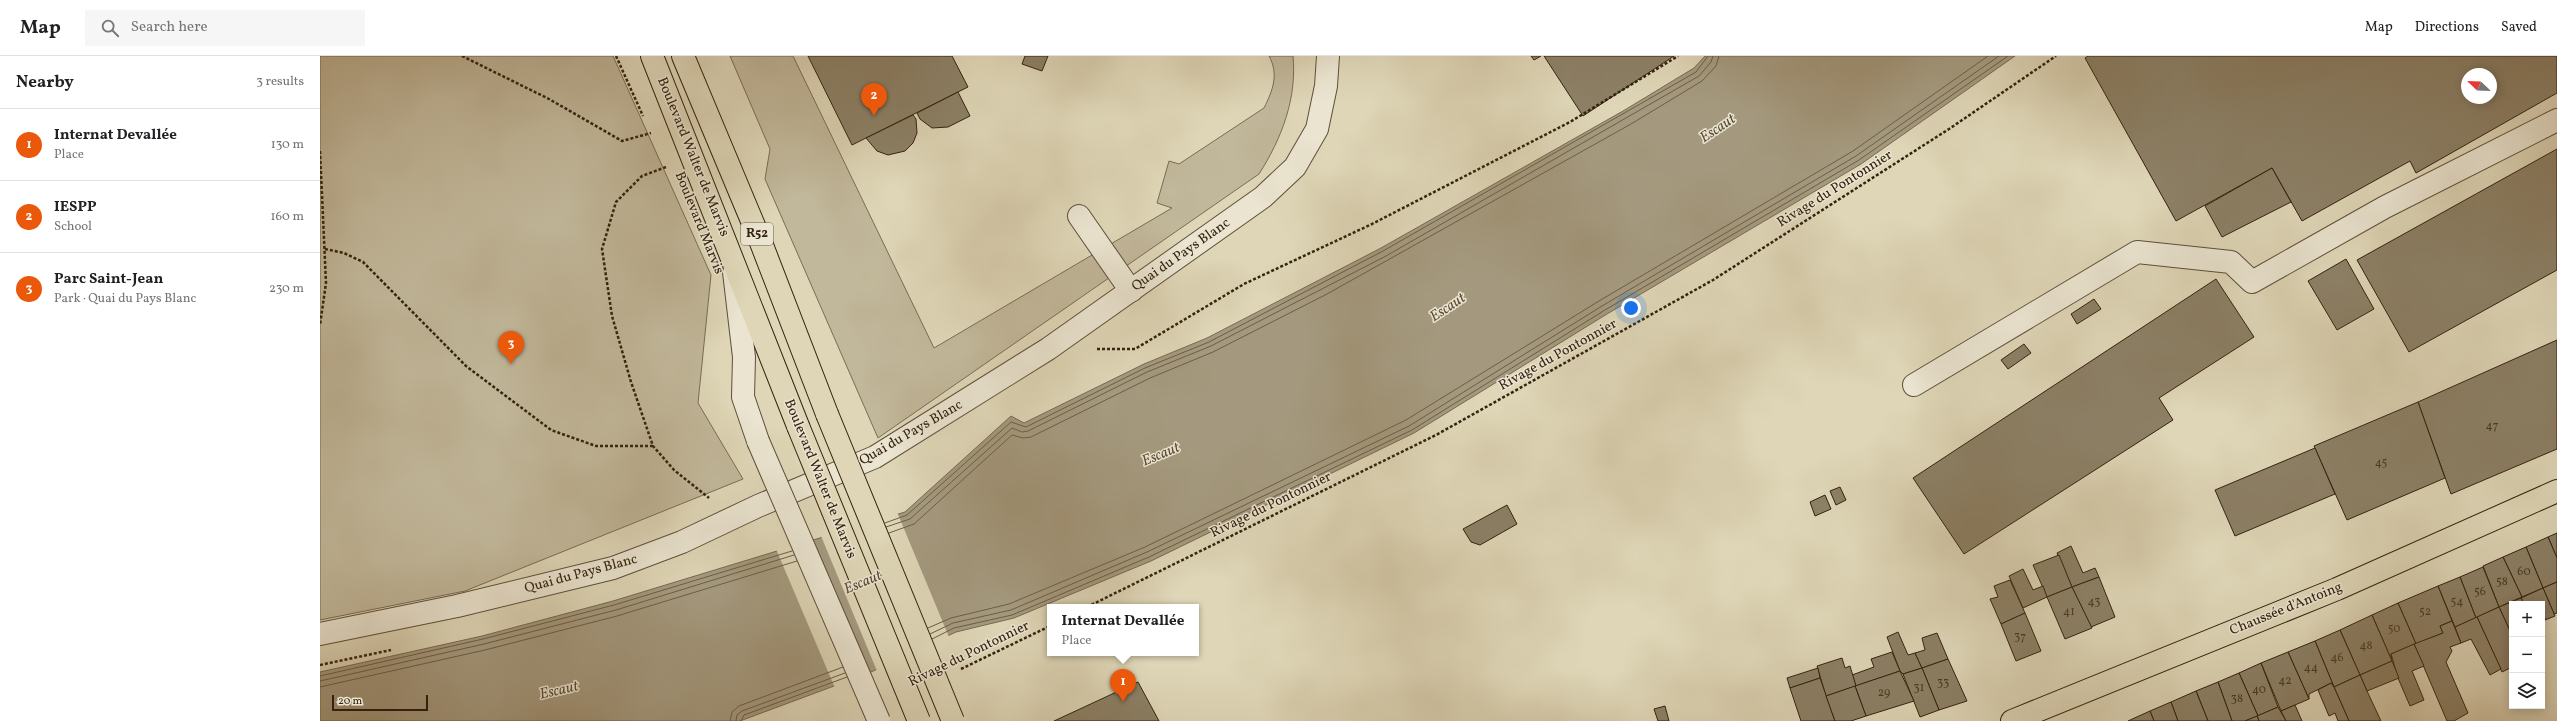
<!DOCTYPE html>
<meta charset="utf-8">
<style>
body{margin:0;font-family:Vollkorn,serif;background:#f6f6f6;color:#202124}
.controls{position:absolute;right:12px;bottom:12px;display:grid;overflow:hidden;border-radius:0px;box-shadow:0 2px 10px #0003}
.controls button{width:36px;height:36px;display:grid;place-items:center;padding:0;border:0;border-bottom:1px solid #e0e0e0;background:#fff;color:#202124;font:20px sans-serif}
.compass{position:absolute;left:2141px;top:12px;width:36px;height:36px;border-radius:50%;background:#fff;box-shadow:0 2px 10px #0003;rotate:293deg}
.scale{position:absolute;left:12px;bottom:10px;width:96px;box-sizing:border-box;padding-left:4px;border:2px solid #33220f;border-top:0;font-size:11px;line-height:14px;white-space:nowrap;color:#33220f;-webkit-text-stroke:3px #eae4d0;paint-order:stroke}
.you{position:absolute;left:1311px;top:252px;width:14px;height:14px;margin:-10px;border:3px solid #fff;border-radius:50%;background:#1a73e8;box-shadow:0 0 0 6px #1a73e833}
.badge{display:grid;place-items:center;width:26px;height:26px;border-radius:50%;background:#ea580c;color:#fff;font-size:13px;font-weight:700}
.pin{position:absolute;translate:-50% -33px;filter:drop-shadow(0 1px 2px #0008)}
.pin::after{content:'';position:absolute;top:21px;width:14px;height:12px;background:inherit;clip-path:polygon(0 0,100% 0,50% 100%)}
.popup{position:absolute;left:727px;top:548px;width:152px;height:52px;box-sizing:border-box;display:grid;place-content:center;border-radius:0px;background:#fff;filter:drop-shadow(0 1px 3px #0005);font-size:13px;white-space:nowrap;color:#757577}
.popup b{font-size:15px;color:#202124}
.popup::after{content:'';position:absolute;left:50%;top:100%;margin-left:-8px;border:8px solid transparent;border-top-color:#fff}
.list{margin:0;padding:0;list-style:none}
h2{display:flex;justify-content:space-between;align-items:center;height:52px;margin:0;padding:0 16px;font-size:17px}
h2 small{font-size:13px;font-weight:400;color:#757577}
.list li{display:grid;grid-template-columns:26px 1fr auto;gap:12px;align-items:center;box-sizing:border-box;height:72px;padding:0 16px;border-top:1px solid #e0e0e0}
.list b{display:block;font-size:15px;white-space:nowrap}
.list p{margin:0;font-size:13px;white-space:nowrap;color:#757577}
.list em{font-size:13px;font-style:normal;color:#757577}
.icon{flex:none;width:22px;height:22px;fill:none;stroke:currentColor;stroke-width:2;stroke-linecap:round;stroke-linejoin:round}
.map{position:relative;flex:none;width:2237px;height:665px;overflow:hidden}
header{display:flex;align-items:center;gap:24px;box-sizing:border-box;height:56px;padding:0 20px;background:#fff;border-bottom:1px solid #e0e0e0}
header strong{font-size:19px}
nav{display:flex;gap:22px;margin-inline-start:auto;font-size:14px}
.search{width:280px;height:36px;background:#f6f6f6;display:flex;align-items:center;gap:10px;box-sizing:border-box;padding:0 14px;border-radius:0px;color:#757577;font-size:15px}
main{display:flex}
aside{flex:1;background:#fff}
.map>svg:first-child{display:block}
</style>
<header>
<strong>Map</strong>
<div class="search"><svg class="icon" aria-label="search" viewBox="0 0 24 24"><circle cx="10" cy="10" r="6"/><path d="M15 15l6 6"/></svg>Search here</div>
<nav><a>Map</a><a>Directions</a><a>Saved</a></nav>
</header>
<main>
<aside>
<h2>Nearby<small>3 results</small></h2>
<ul class="list">
<li><span class="badge">1</span><div><b>Internat Devallée</b><p>Place</p></div><em>130 m</em></li>
<li><span class="badge">2</span><div><b>IESPP</b><p>School</p></div><em>160 m</em></li>
<li><span class="badge">3</span><div><b>Parc Saint-Jean</b><p>Park · Quai du Pays Blanc</p></div><em>230 m</em></li>
</ul>
</aside>
<div class="map">
<svg width="2237" height="665" viewBox="0 0 2237 665">
<rect width="100%" height="100%" fill="#ded6b7"/>
<filter id="stains"><feTurbulence type="fractalNoise" baseFrequency=".005" numOctaves="4"/><feColorMatrix values="0 0 0 0 .2 0 0 0 0 .09 0 0 0 0 .02 0 0 0 .5 -.17"/></filter>
<radialGradient id="worn" r=".72"><stop offset=".6" stop-color="#630" stop-opacity="0"/><stop offset="1" stop-color="#630" stop-opacity=".3"/></radialGradient>
<g fill="#c1b79a" stroke="#7a6c54">
<polygon points="0,0 293,0 391,219 378,347 423,423 145,535 0,564"/>
<path d="M410,0H473L614,292L852,152L837,147L849,105L859,108L944,52C953,34 959,18 949,0H973C977,42 962,82 939,118L558,382L445,123L450,93Z"/>
</g>
<polygon fill="#a4997e" stroke="#776952" points="1385,0 1695,0 1541,108 1287,258 1094,377 831,505 694,562 636,576 549,617 420,665 0,665 0,616 162,580 293,545 585,456 691,360 704,367 824,308 887,282 1061,192 1303,55 1374,12"/>
<g fill="#ded6b7">
<polygon points="577,456 629,581 557,615 501,480"/>
<polygon points="490,483 549,619 515,632 456,493"/>
</g>
<g fill="none" stroke-linecap="round" stroke-linejoin="round">
<g stroke="#6c5e46" stroke-width="1">
<polyline points="565,467 587,459 691,366 706,371 825,312 889,286 1063,195 1376,16 1388,0"/>
<polyline points="566,471 590,463 692,372 702,376 708,375 827,316 891,290 1066,200 1379,20 1391,6 1393,0"/>
<polyline points="569,477 594,468 692,379 703,382 711,381 830,322 893,296 1007,238 1311,68 1382,25 1396,10 1399,0"/>
<polyline points="608,572 631,562 689,548 825,491 1086,364 1279,245 1533,95 1668,0"/>
<polyline points="610,578 633,567 691,554 827,496 1089,370 1282,250 1536,100 1679,0"/>
<polyline points="612,583 634,572 692,559 829,501 1092,374 1285,254 1539,104 1688,0"/>
<polyline points="0,620 163,583 294,549 472,495"/>
<polyline points="0,625 164,588 296,554 474,499"/>
<polyline points="0,631 165,594 297,560 477,505"/>
<polyline points="410,665 412,656 419,650 523,611"/>
<polyline points="416,665 417,659 422,655 525,617"/>
<polyline points="421,665 424,659 527,621"/>
</g>
</g>
<g fill="#8c8066" stroke="#33220f" fill-rule="evenodd">
<polygon points="488,0 632,0 648,31 532,89"/>
<polygon points="705,0 728,0 722,15 702,8"/>
<polygon points="1211,0 1221,0 1214,4"/>
<polygon points="1224,0 1354,0 1263,60"/>
<path d="M1768,0H2237V37L2096,117L2090,105L1982,165L1952,112L1856,165L1765,2ZM2147,18H2171V42H2147Z"/>
<polygon points="638,36 650,60 628,71 612,72 600,63 597,57"/>
<polygon points="593,59 596,63 597,77 593,87 585,95 568,99 557,95 546,82"/>
<polygon points="2237,93 2237,214 2089,296 2037,204"/>
<polygon points="1952,112 1971,146 1902,181 1885,150"/>
<polygon points="2026,203 2054,253 2017,274 1988,225"/>
<polygon points="1896,223 1934,281 1839,342 1853,364 1644,498 1593,422"/>
<polygon points="1774,243 1781,253 1757,268 1751,258"/>
<polygon points="2237,284 2237,393 2131,438 2098,346"/>
<polygon points="1704,288 1711,297 1688,313 1681,304"/>
<polygon points="2098,346 2125,422 2027,464 1994,390"/>
<polygon points="1995,392 2015,438 1915,480 1895,434"/>
<polygon points="1520,431 1526,444 1516,449 1510,435"/>
<polygon points="1505,439 1511,453 1495,460 1490,446"/>
<polygon points="1187,449 1197,468 1160,489 1151,486 1143,473"/>
<polygon points="2237,477 2237,502 2228,481"/>
<polygon points="2228,481 2237,502 2237,526 2223,532 2206,491"/>
<polygon points="1751,490 1763,517 1775,512 1779,521 1752,531 1737,497"/>
<polygon points="2206,491 2223,532 2202,541 2183,501"/>
<polygon points="1739,499 1752,531 1727,541 1713,509"/>
<polygon points="2183,501 2202,541 2179,551 2163,510"/>
<polygon points="2163,511 2179,551 2156,562 2140,521"/>
<polygon points="1703,513 1713,534 1723,530 1727,541 1703,552 1689,520"/>
<polygon points="1779,521 1795,561 1771,571 1752,531"/>
<polygon points="2140,521 2156,562 2135,571 2118,530"/>
<polygon points="1690,524 1705,557 1681,568 1670,543 1678,541 1674,530"/>
<polygon points="2237,526 2237,557 2234,558 2223,532"/>
<polygon points="2118,530 2132,565 2120,570 2123,577 2096,588 2078,547"/>
<polygon points="1752,531 1772,572 1745,583 1727,541"/>
<polygon points="2223,532 2235,560 2225,564 2225,562 2222,564 2222,548 2204,548 2201,542"/>
<polygon points="2201,542 2204,548 2192,548 2191,577 2179,551"/>
<polygon points="2078,547 2096,588 2071,598 2072,605 2052,559"/>
<polygon points="2179,551 2192,579 2192,611 2182,616 2157,561"/>
<polygon points="1705,557 1721,595 1696,605 1681,568"/>
<polygon points="2052,559 2072,605 2040,619 2020,574"/>
<polygon points="2157,561 2181,613 2170,619 2151,583 2141,587 2135,571"/>
<polygon points="2132,565 2141,587 2130,591 2132,595 2126,606 2148,657 2134,665 2127,665 2094,588 2123,577 2120,570"/>
<polygon points="2020,574 2040,619 2014,631 1995,585"/>
<polygon points="1578,576 1588,599 1595,597 1602,612 1583,618 1580,615 1567,581"/>
<polygon points="1617,577 1628,603 1602,612 1595,597 1605,594 1602,582"/>
<polygon points="1995,585 2014,631 2011,627 1989,638 1989,643 1968,596"/>
<polygon points="2094,588 2104,610 2092,615 2104,644 2090,650 2078,622 2071,598"/>
<polygon points="1572,596 1580,615 1536,630 1532,619 1554,611 1551,603"/>
<polygon points="1968,596 1989,643 1961,655 1941,607"/>
<polygon points="1522,602 1525,612 1530,610 1536,630 1506,640 1497,610"/>
<polygon points="1628,603 1647,645 1619,654 1602,612"/>
<polygon points="2072,605 2079,622 2047,635 2040,619"/>
<polygon points="1941,607 1958,651 1938,660 1919,617"/>
<polygon points="1498,612 1500,622 1470,632 1467,622"/>
<polygon points="1602,612 1619,654 1600,661 1583,618"/>
<polygon points="1580,615 1594,645 1546,660 1535,630"/>
<polygon points="1919,617 1938,660 1925,665 1912,665 1898,626"/>
<polygon points="2040,619 2047,635 2061,665 2029,665 2014,631"/>
<polygon points="1500,622 1515,665 1481,665 1470,632"/>
<polygon points="818,626 839,665 734,665"/>
<polygon points="1898,626 1912,665 1888,665 1876,635"/>
<polygon points="2011,627 2014,631 2029,665 2018,665 2015,657 2009,660 1998,634"/>
<polygon points="1535,630 1546,660 1531,665 1515,665 1506,640"/>
<polygon points="1876,635 1888,665 1858,665 1851,646"/>
<polygon points="1851,646 1858,665 1834,665 1830,655"/>
<polygon points="1975,649 1982,665 1966,665 1961,655"/>
<polygon points="1345,650 1349,665 1338,665 1334,653"/>
<polygon points="1958,651 1966,665 1939,665 1937,660"/>
<polygon points="1830,655 1834,665 1808,665"/>
<polygon points="1937,660 1939,665 1925,665"/>
</g>
<g fill="none" stroke-linecap="round" stroke-linejoin="round">
<defs>
<g id="minor">
<polyline points="759,160 811,235"/>
<polyline points="414,216 424,301 423,341 438,385"/>
<polyline points="1594,329 1817,196 1911,206 1932,226 2065,151 2237,64"/>
<polyline points="0,578 137,550 293,512 362,486 438,450 555,401 728,293 943,141 975,111 997,73 1006,30 1008,0"/>
</g>
<g id="major">
<polyline points="332,0 478,370"/>
<polyline points="363,0 440,184 507,358"/>
<polyline points="1692,665 2017,533 2237,435"/>
</g>
</defs>
<use href="#minor" stroke="#5e4f39" stroke-width="24"/>
<use href="#major" stroke="#33220f" stroke-width="24"/>
<g stroke="#33220f" stroke-width="2.5" stroke-dasharray="3 2" stroke-linecap="butt">
<polyline points="142,0 229,43 302,85 331,77"/>
<polyline points="296,0 323,60"/>
<polyline points="0,95 6,227 0,269"/>
<polyline points="346,111 322,120 296,146 282,193 292,260 311,326 333,390 354,414 389,442"/>
<polyline points="5,193 24,197 43,206 146,310 231,374 276,390 333,390"/>
<polyline points="777,293 815,293 924,228 1052,168 1250,66 1358,0"/>
<polyline points="767,551 1116,379 1393,224 1629,73 1736,0"/>
<polyline points="0,609 71,594"/>
<polyline points="641,613 730,570"/>
</g>
<use href="#minor" stroke="#eae4d0" stroke-width="22"/>
<use href="#major" stroke="#ded6b7" stroke-width="22"/>
<defs>
<polyline id="minor-bridge" points="438,385 559,665"/>
<g id="major-bridge">
<polyline points="507,358 633,665"/>
<polyline points="478,370 599,665"/>
</g>
</defs>
<use href="#minor-bridge" stroke="#5e4f39" stroke-width="24" stroke-linecap="butt"/>
<use href="#major-bridge" stroke="#33220f" stroke-width="24" stroke-linecap="butt"/>
<use href="#minor-bridge" stroke="#eae4d0" stroke-width="22"/>
<use href="#major-bridge" stroke="#ded6b7" stroke-width="22"/>
</g>
<g text-anchor="middle" dominant-baseline="central" stroke-width="3" stroke-linejoin="round" paint-order="stroke">
<g font-size="12" fill="#493a25">
<text x="2172" y="370">47</text>
<text x="2061" y="407">45</text>
<text x="2204" y="516">60</text>
<text x="2182" y="526">58</text>
<text x="2160" y="536">56</text>
<text x="1774" y="546">43</text>
<text x="2137" y="546">54</text>
<text x="1749" y="556">41</text>
<text x="2105" y="556">52</text>
<text x="2074" y="573">50</text>
<text x="1700" y="581">37</text>
<text x="2046" y="590">48</text>
<text x="2017" y="602">46</text>
<text x="1991" y="612">44</text>
<text x="1965" y="625">42</text>
<text x="1623" y="627">33</text>
<text x="1599" y="632">31</text>
<text x="1939" y="634">40</text>
<text x="1564" y="637">29</text>
<text x="1917" y="643">38</text>
</g>
<rect fill="#eae4d0" stroke="#6a5c49" stroke-width="1" x="421" y="167" width="32" height="22" rx="3"/>
<g font-size="13" font-weight="bold" fill="#33220f">
<text x="437" y="178">R52</text>
</g>
<g font-size="14" fill="#33220f" stroke="#eae4d0">
<text transform="translate(373 101) rotate(68)">Boulevard Walter de Marvis</text>
<text transform="translate(1515 133) rotate(-32)">Rivage du Pontonnier</text>
<text transform="translate(379 167) rotate(68)">Boulevard Marvis</text>
<text transform="translate(861 199) rotate(-35)">Quai du Pays Blanc</text>
<text transform="translate(1238 299) rotate(-29)">Rivage du Pontonnier</text>
<text transform="translate(591 377) rotate(-30)">Quai du Pays Blanc</text>
<text transform="translate(500 423) rotate(68)">Boulevard Walter de Marvis</text>
<text transform="translate(951 449) rotate(-26)">Rivage du Pontonnier</text>
<text transform="translate(261 518) rotate(-15)">Quai du Pays Blanc</text>
<text transform="translate(1966 553) rotate(-22)">Chaussée d'Antoing</text>
<text transform="translate(649 598) rotate(-26)">Rivage du Pontonnier</text>
</g>
<g font-size="15" font-style="italic" fill="#5b4c36" stroke="#eae4d0">
<text transform="translate(1398 73) rotate(-34)">Escaut</text>
<text transform="translate(1128 252) rotate(-34)">Escaut</text>
<text transform="translate(841 399) rotate(-23)">Escaut</text>
<text transform="translate(543 527) rotate(-23)">Escaut</text>
<text transform="translate(239 635) rotate(-13)">Escaut</text>
</g>
</g>
<rect width="100%" height="100%" filter="url(#stains)"/>
<rect width="100%" height="100%" fill="url(#worn)"/>
</svg>
<div class="controls">
<button>+</button>
<button>−</button>
<button><svg class="icon" aria-label="layers" viewBox="0 0 24 24"><path d="M12 4l9 5-9 5-9-5zM3 14l9 5 9-5"/></svg></button>
</div>
<svg class="compass" viewBox="-18 -18 36 36"><path d="M0-13l5 13h-10z" fill="#e53935"/><path d="M0 13l5-13h-10z" fill="#757577"/></svg>
<div class="scale">20 m</div>
<div class="you"></div>
<div class="pin badge" style="left:803px;top:646px">1</div>
<div class="popup"><b>Internat Devallée</b>Place</div>
<div class="pin badge" style="left:554px;top:60px">2</div>
<div class="pin badge" style="left:191px;top:308px">3</div>
</div>
</main>
